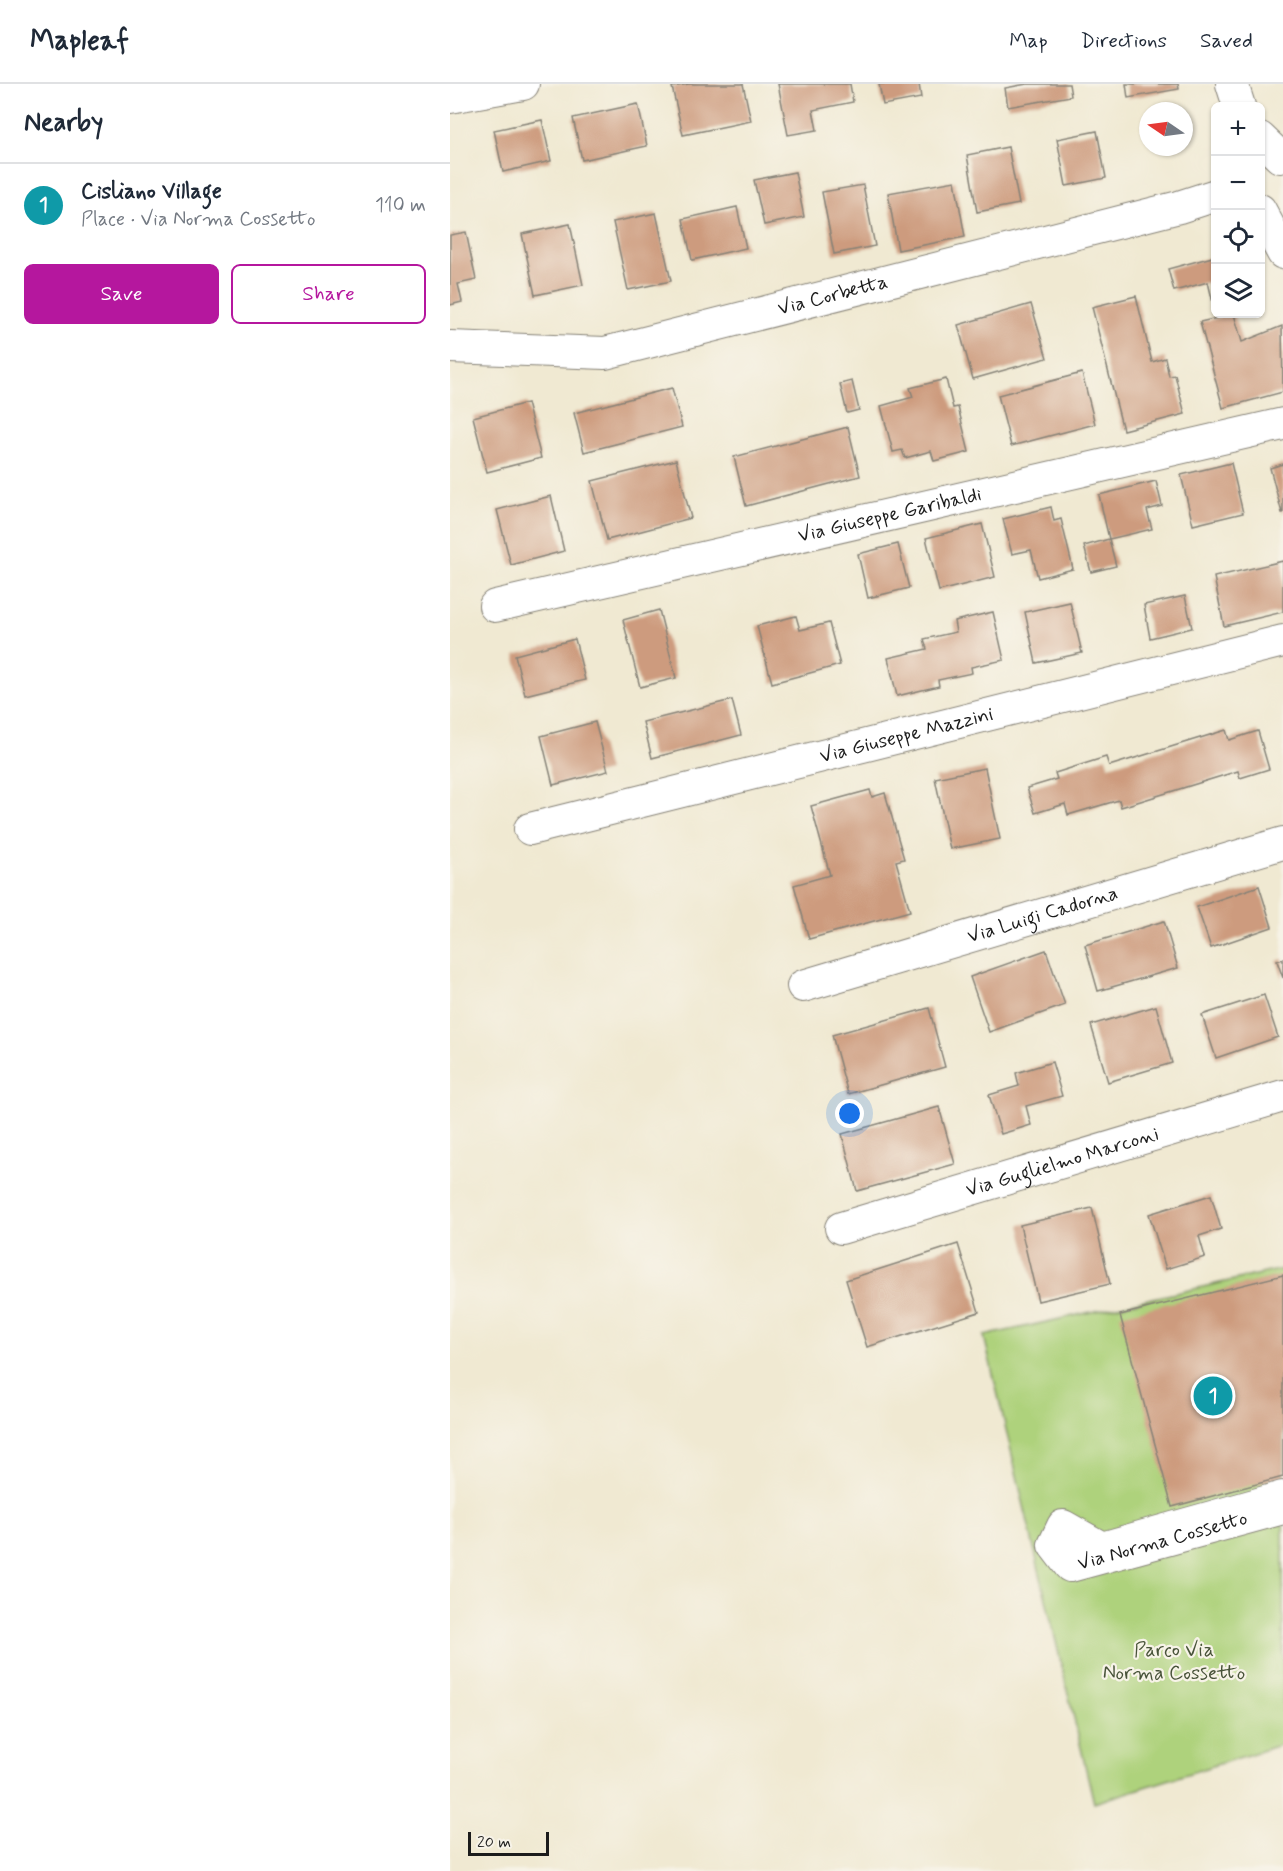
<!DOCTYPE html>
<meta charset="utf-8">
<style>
body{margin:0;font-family:Mynerve,sans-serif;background:#f6f6f7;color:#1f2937}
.controls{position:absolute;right:18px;top:18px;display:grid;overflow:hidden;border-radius:9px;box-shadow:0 2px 4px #0004}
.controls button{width:54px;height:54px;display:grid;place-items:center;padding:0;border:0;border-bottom:2px solid #e0e1e3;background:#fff;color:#1f2937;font:30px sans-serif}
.compass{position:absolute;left:689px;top:18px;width:54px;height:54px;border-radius:50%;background:#fff;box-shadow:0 2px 4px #0004;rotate:283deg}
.scale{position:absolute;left:18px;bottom:15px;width:81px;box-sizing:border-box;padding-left:6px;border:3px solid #1c1c1c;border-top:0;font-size:16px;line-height:21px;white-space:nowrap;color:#1c1c1c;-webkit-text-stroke:4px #f7f3e8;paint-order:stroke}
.you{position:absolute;left:400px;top:1030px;width:21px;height:21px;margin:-15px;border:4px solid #fff;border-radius:50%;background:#1a73e8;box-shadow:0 0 0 9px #1a73e833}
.badge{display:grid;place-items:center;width:39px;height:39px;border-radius:50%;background:#b5179e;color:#fff;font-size:20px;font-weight:700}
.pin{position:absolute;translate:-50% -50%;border:3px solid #fff;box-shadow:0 2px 6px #0006}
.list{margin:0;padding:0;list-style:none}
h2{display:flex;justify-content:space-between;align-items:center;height:78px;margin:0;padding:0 24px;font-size:26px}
h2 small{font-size:20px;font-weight:400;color:#747a83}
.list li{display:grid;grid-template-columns:39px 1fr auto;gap:18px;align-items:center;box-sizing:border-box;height:84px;padding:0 24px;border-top:2px solid #e0e1e3}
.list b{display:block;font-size:22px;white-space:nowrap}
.list p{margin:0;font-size:20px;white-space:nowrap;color:#747a83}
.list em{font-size:20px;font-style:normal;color:#747a83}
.actions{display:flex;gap:12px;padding:18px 24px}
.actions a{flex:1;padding:14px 0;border:2px solid #b5179e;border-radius:9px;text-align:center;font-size:21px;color:#b5179e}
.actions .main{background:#b5179e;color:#fff}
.icon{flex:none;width:33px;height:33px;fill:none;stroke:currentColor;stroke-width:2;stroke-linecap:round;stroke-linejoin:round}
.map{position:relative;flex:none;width:833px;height:1787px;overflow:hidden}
header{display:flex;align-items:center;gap:36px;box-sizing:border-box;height:84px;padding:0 30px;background:#fff;border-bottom:2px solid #e0e1e3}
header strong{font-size:28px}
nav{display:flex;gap:33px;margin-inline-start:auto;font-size:21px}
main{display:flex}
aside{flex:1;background:#fff}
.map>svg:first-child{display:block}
</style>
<header>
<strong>Mapleaf</strong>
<nav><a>Map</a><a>Directions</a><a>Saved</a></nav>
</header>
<main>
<aside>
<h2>Nearby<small></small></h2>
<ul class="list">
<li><span class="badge" style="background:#0f9aa8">1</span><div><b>Cisliano Village</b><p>Place · Via Norma Cossetto</p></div><em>110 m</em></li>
</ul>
<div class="actions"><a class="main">Save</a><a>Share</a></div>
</aside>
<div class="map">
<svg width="833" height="1787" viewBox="0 0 833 1787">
<rect width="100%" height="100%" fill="#f7f3e8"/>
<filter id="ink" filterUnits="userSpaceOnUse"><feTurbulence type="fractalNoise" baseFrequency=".0167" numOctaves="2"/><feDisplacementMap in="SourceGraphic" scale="12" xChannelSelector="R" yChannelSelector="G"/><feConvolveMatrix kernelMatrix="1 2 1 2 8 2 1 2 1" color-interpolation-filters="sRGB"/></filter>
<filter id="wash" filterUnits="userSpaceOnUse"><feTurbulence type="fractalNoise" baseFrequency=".008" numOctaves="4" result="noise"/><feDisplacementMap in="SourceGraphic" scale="24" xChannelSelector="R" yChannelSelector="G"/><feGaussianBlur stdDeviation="1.35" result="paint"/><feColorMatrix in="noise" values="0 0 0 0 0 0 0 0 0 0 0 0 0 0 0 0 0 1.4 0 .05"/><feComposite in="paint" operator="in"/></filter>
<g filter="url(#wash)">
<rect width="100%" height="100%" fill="#f0e9d2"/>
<polygon fill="#aed27c" stroke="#65774c" stroke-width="1.5" points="833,1185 833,1660 644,1719 534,1252"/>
<g id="blocks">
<g fill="#cd9b7e">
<polygon points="239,0 293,0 301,37 233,51 222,3"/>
<polygon points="328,0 400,0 403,18 363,26 367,46 338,51"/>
<polygon points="429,0 469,0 471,14 433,21"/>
<polygon points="577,0 619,0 621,12 558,23 555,4"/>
<polygon points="676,0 728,0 729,5 678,14"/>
<polygon points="188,20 197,62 132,76 123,34"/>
<polygon points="92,36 101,77 53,88 44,46"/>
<polygon points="647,47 656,94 616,102 607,55"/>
<polygon points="558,63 569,120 527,128 517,71"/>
<polygon points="345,88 354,133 314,141 304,96"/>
<polygon points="505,97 515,153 448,166 438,109"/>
<polygon points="413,101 425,162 384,170 372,108"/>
<polygon points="287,123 296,164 242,176 233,135"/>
<polygon points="206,129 221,197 178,206 163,138"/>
<polygon points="120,140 133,201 85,211 72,150"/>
<polygon points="16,148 26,196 8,200 12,218 0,221 0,151"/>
<polygon points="766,172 766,218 763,219 758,198 724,207 718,185"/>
<polygon points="686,212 702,278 715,274 719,292 725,291 735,330 673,346 642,223"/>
<polygon points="581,220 597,274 523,295 508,241"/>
<polygon points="784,230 792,258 832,242 833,308 773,324 750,238"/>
<polygon points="632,289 645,340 561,362 548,311"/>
<polygon points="496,295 503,324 508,323 519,368 484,377 481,367 455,374 452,366 443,368 431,322 463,313 460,304"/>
<polygon points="402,297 409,326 397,329 390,300"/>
<polygon points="222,304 232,343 134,368 124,329"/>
<polygon points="77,319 91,374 37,388 23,333"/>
<polygon points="398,343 410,392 296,422 284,373"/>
<polygon points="226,376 241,434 157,456 142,397"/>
<polygon points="781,379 793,429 743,441 731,391"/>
<polygon points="833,380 833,429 832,429 820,384"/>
<polygon points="706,397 712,422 697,426 702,445 659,455 666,482 641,488 634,462 659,455 649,411"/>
<polygon points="101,412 114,467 61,481 47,426"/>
<polygon points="601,423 604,437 611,435 623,485 588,494 581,466 562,470 553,435"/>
<polygon points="532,440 545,493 489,507 476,454"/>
<polygon points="448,460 459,504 418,514 408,470"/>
<polygon points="833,477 833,528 774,542 764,493"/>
<polygon points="735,512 742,544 700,554 694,521"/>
<polygon points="620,518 632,569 586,579 575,528"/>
<polygon points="209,526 226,594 190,603 173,536"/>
<polygon points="543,528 554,576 521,583 522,589 488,596 489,602 447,612 438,574 477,565 474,555 506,548 504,537"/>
<polygon points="346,532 350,546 379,539 390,581 322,599 307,542"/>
<polygon points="125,555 135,596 75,611 65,571"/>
<polygon points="282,616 291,651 202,674 193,638"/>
<polygon points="145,638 158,687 103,701 91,652"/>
<polygon points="776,646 779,656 808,647 819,685 790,694 788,687 671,723 669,716 618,731 615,720 585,729 577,704 607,695 605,689 656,673 659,682"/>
<polygon points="535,684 550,755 500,765 485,694"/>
<polygon points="420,706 422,713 435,709 454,775 446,777 460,827 359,855 344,801 380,791 361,722"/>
<polygon points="809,802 822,843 761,864 747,823"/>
<polygon points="714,837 728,884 648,907 635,861"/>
<polygon points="596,866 615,921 539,948 520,893"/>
<polygon points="833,875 833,894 827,877"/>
<polygon points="814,911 828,953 766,974 752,931"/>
<polygon points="706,922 722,979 658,998 641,941"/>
<polygon points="479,924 495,983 398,1010 382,951"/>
<polygon points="602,978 612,1012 576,1022 581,1041 551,1050 539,1011 569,1002 566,989"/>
<polygon points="489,1023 505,1080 407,1107 392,1050"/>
<polygon points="761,1111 771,1145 749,1152 755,1173 716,1185 699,1130"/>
<polygon points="642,1124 660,1200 588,1217 570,1141"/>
<polygon points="508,1160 529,1228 417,1263 396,1196"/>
<polygon points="833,1191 833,1393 722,1423 670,1231"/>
</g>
</g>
</g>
<g filter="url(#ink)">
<use href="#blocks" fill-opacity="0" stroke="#868277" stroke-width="1.5"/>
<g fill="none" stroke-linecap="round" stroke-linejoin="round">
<defs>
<g id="street">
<polyline points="782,0 789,22"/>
<polyline points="0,13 73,0"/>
<polyline points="810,54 830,73"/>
<polyline points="810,126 833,169"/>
<path id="s1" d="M0,263L155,269L729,123L766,111"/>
<path id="s2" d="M45,522L833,340"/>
<path id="s3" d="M80,745L833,557"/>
<path id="s4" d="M353,902L833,759"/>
<path id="s5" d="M391,1144L833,1012"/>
<path id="s6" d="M833,1413L652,1464L613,1442L604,1461L620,1482L833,1424"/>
</g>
</defs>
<use href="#street" stroke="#868277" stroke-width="34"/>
<use href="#street" stroke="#fff" stroke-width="32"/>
</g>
</g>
<g text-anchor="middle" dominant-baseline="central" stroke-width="4.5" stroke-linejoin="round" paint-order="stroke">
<g font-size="20" fill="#1c1c1c" stroke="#f7f3e8">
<text stroke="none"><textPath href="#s1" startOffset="390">Via Corbetta</textPath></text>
<text stroke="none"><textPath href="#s2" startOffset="405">Via Giuseppe Garibaldi</textPath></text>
<text stroke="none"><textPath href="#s3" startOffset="388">Via Giuseppe Mazzini</textPath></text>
<text stroke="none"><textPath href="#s4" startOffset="250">Via Luigi Cadorna</textPath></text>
<text stroke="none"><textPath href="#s5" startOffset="231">Via Guglielmo Marconi</textPath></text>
<text stroke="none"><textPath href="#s6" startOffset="376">Via Norma Cossetto</textPath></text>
</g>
<g font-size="20" fill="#485339" stroke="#f7f3e8">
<text x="724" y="1566">Parco Via<tspan x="724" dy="23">Norma Cossetto</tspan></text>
</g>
</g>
</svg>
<div class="controls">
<button>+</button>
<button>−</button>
<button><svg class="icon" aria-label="locate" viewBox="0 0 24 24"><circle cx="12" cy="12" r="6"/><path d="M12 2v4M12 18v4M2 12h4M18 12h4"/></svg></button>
<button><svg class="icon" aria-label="layers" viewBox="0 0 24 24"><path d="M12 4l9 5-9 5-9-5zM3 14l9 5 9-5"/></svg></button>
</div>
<svg class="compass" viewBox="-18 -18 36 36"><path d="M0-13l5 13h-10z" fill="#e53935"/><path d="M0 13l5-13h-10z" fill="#747a83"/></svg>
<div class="scale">20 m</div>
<div class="you"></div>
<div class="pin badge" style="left:763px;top:1312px;background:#0f9aa8">1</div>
</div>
</main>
